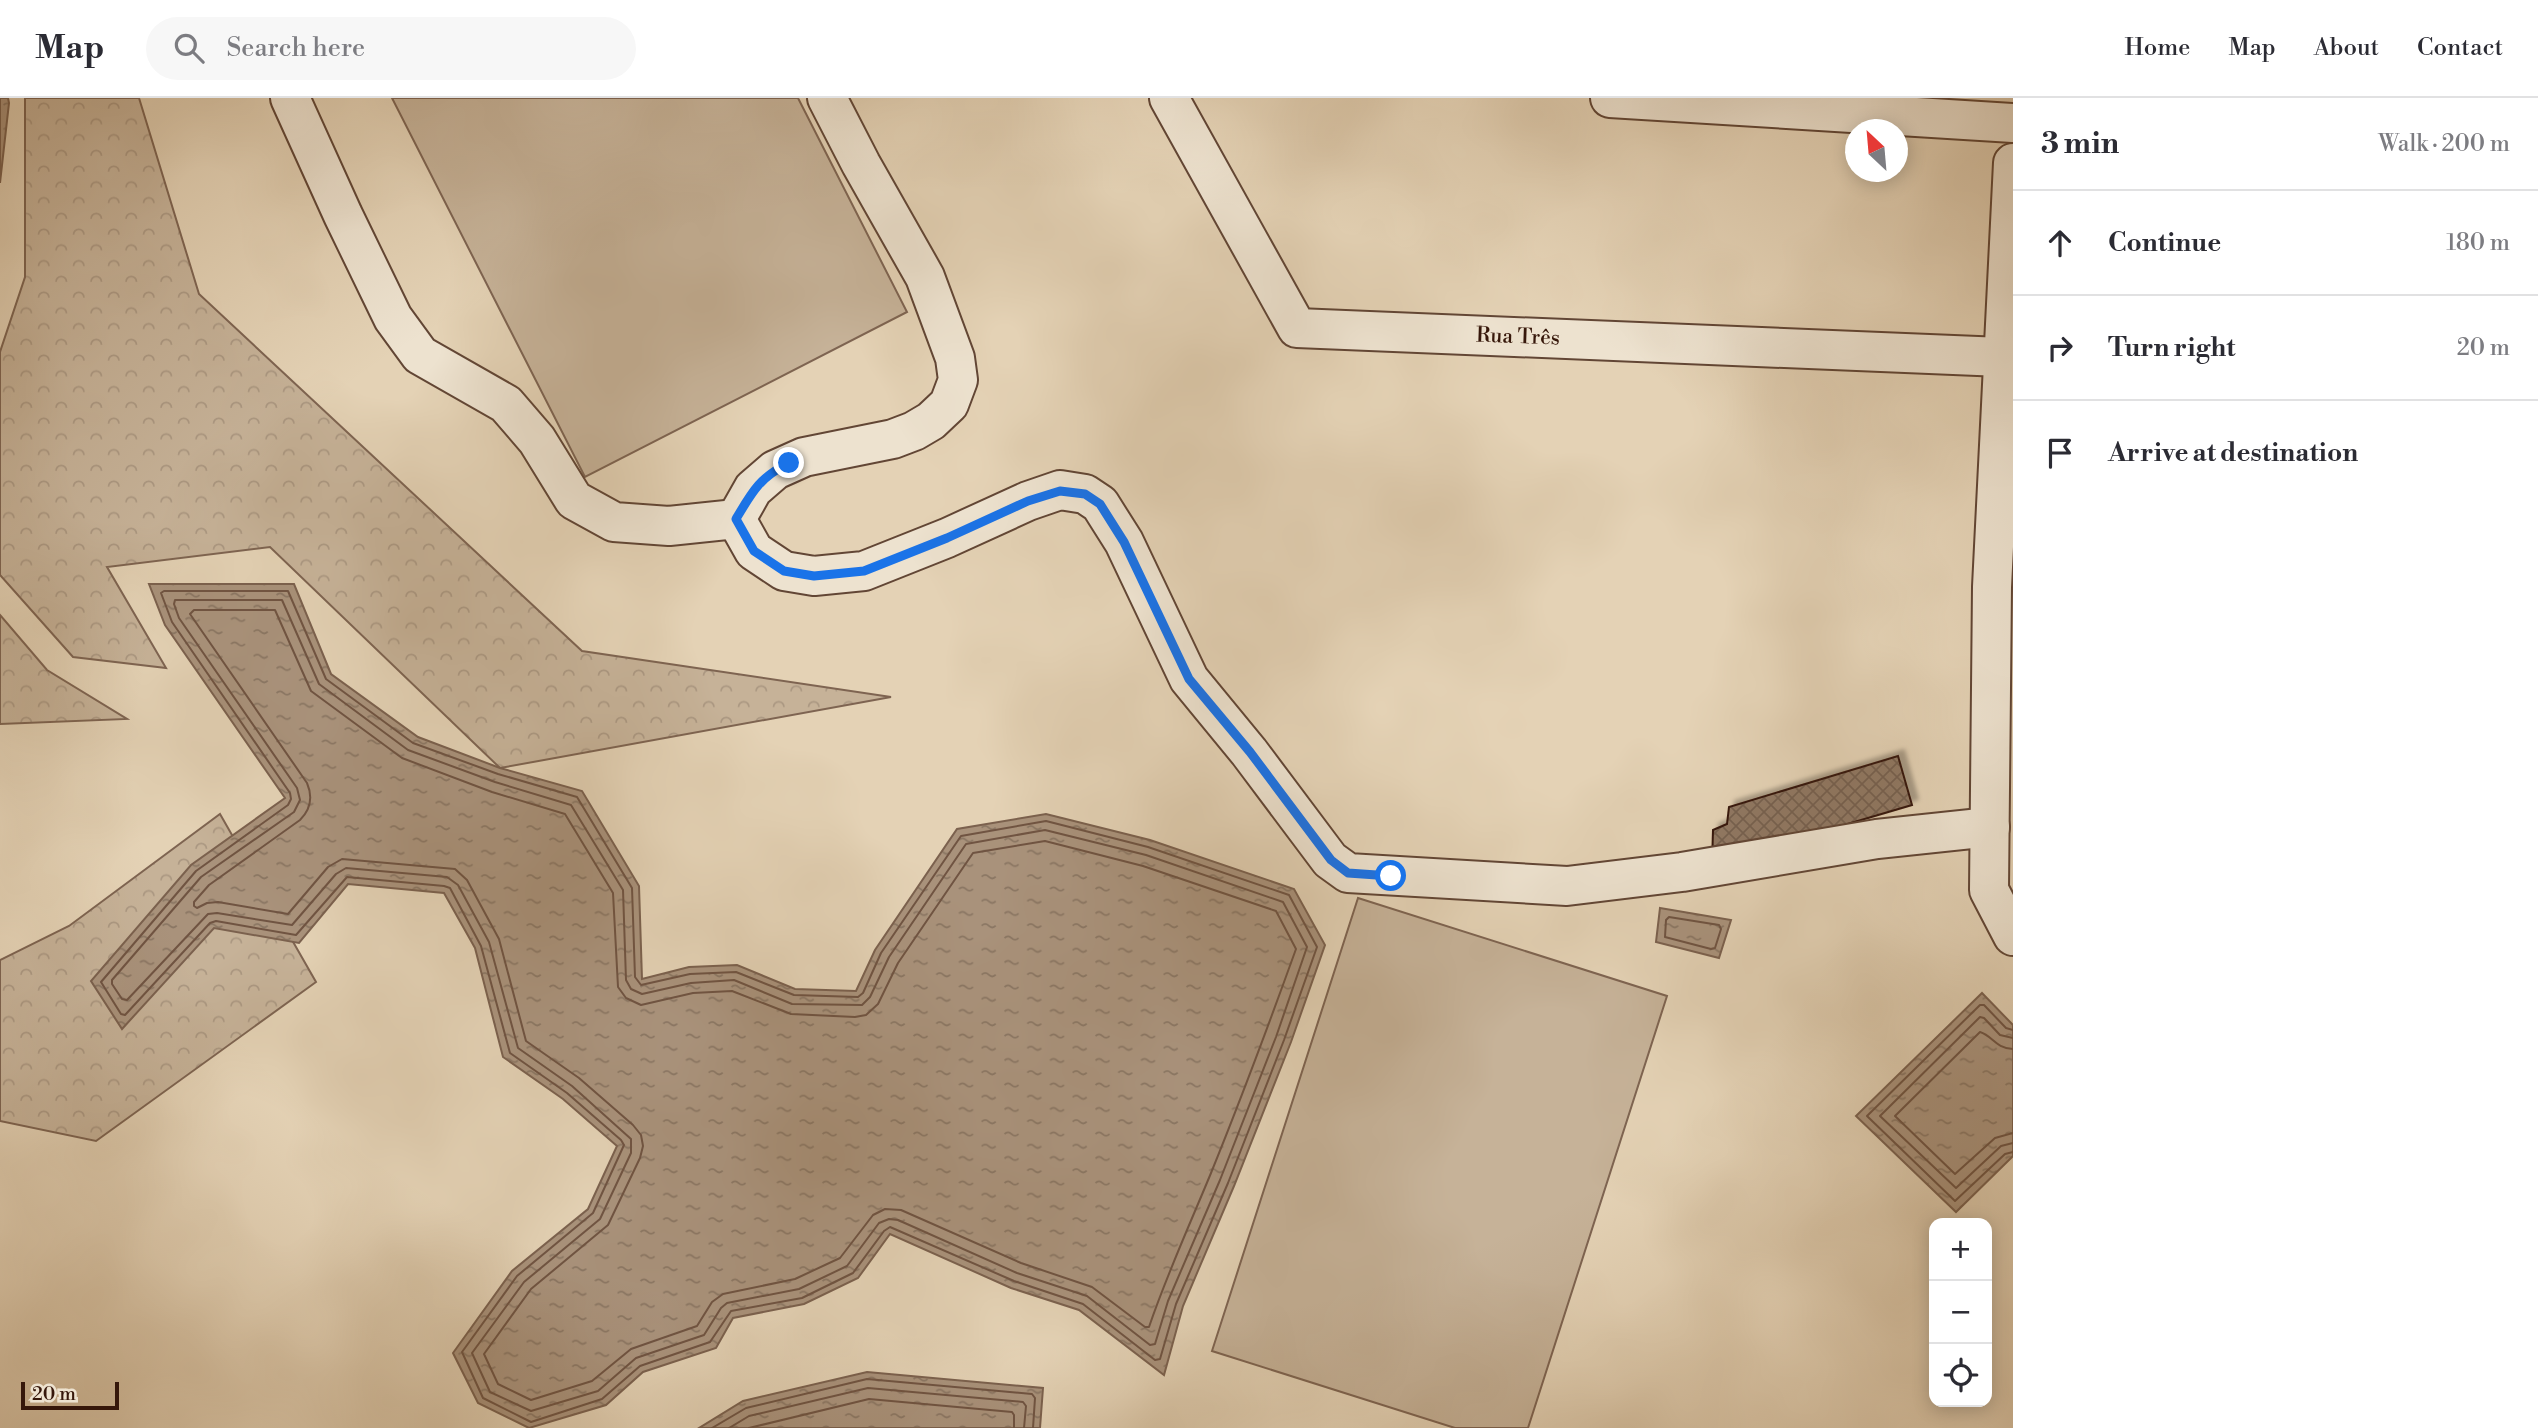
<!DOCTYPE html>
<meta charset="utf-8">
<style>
body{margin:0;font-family:"Libre Bodoni",serif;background:#f7f7f7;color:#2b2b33}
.controls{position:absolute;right:21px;bottom:21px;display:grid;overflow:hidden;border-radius:14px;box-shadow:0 4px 18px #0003}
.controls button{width:63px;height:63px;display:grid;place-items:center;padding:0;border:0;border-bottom:2px solid #e1e1e2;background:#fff;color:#2b2b33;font:35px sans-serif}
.compass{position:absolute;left:1845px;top:21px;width:63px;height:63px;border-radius:50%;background:#fff;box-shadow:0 4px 18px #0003;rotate:334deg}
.scale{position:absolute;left:21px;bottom:18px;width:98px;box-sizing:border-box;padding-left:7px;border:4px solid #36170a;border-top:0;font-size:19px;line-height:24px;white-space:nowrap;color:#36170a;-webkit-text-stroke:5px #ede2cf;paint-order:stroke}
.stop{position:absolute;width:21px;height:21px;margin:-16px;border:5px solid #1a73e8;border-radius:50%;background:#fff}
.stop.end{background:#1a73e8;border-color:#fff;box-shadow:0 2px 7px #0008}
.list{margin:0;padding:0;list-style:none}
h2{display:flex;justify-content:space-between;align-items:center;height:91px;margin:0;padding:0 28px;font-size:30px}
h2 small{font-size:23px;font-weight:400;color:#7c7c81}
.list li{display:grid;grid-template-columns:46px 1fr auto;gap:21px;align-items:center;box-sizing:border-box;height:105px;padding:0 28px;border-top:2px solid #e1e1e2}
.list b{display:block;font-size:26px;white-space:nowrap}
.list em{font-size:23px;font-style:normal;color:#7c7c81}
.icon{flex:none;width:38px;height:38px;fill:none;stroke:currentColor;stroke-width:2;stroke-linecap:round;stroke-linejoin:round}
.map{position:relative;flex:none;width:2013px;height:1330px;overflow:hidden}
header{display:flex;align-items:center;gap:42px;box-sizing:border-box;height:98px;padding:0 35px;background:#fff;border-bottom:2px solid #e1e1e2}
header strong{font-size:33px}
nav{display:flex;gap:38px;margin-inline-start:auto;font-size:24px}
.search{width:490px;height:63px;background:#f7f7f7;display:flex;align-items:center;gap:18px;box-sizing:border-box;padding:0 24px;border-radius:38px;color:#7c7c81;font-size:26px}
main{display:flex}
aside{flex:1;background:#fff}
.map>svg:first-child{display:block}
</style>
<header>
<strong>Map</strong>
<div class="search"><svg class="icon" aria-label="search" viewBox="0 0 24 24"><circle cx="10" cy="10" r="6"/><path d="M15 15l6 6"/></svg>Search here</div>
<nav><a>Home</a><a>Map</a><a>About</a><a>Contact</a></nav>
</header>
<main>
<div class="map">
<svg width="2013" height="1330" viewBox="0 0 2013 1330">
<defs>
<pattern id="forest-crowns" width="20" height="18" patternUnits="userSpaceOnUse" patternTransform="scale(1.75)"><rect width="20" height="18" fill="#c6b298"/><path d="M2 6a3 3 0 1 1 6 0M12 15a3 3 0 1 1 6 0" fill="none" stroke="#ab9882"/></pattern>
<pattern id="water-ripples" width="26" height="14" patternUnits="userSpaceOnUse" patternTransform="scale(1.75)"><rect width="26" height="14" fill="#a9927b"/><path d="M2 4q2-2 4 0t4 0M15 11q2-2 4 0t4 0" fill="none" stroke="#8a7663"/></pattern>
<pattern id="building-cross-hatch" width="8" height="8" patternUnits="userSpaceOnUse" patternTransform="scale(1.75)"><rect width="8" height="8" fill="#907863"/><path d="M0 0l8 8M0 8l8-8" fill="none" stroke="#766150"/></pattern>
<filter id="shadow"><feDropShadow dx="6" dy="-6" stdDeviation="2" flood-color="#0004"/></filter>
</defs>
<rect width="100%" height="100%" fill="#e4d2b5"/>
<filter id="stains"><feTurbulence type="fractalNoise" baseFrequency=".00286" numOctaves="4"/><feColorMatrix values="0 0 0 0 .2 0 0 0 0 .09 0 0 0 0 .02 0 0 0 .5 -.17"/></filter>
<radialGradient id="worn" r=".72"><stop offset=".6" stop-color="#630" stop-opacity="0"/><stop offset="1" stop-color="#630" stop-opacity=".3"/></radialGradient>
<g fill="url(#forest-crowns)" stroke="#7e6451" stroke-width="2">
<polygon points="25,0 139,0 199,196 582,553 891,599 500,670 270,449 107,469 166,570 73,559 0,477 0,254 25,179"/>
<polygon points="0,517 47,572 127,621 0,626"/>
<polygon points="220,716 316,884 96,1043 0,1023 0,862 69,828"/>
</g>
<g fill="#c6b298" stroke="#7e6451" stroke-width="2">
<polygon points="392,0 798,0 907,214 585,379"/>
<polygon points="1358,800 1667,898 1528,1330 1455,1330 1212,1253"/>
</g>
<g fill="url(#water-ripples)" stroke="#7b614e" stroke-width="2">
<polygon points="0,0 8,0 9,5 0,85"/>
<polygon points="149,486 294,486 331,576 418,639 500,670 582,693 639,788 642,881 689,869 737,867 795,891 856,893 875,852 957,731 1046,716 1150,742 1294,791 1325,847 1291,944 1234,1088 1183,1208 1164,1277 1079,1212 1011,1190 890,1136 858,1180 804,1206 733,1220 716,1250 643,1274 606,1307 529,1330 478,1305 453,1255 512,1173 588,1111 617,1048 563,1001 503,959 475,850 444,795 348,786 299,845 214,830 122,931 91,883 191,767 285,700 165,527"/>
<polygon points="1660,810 1731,822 1719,860 1656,844"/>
<polygon points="1982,895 2013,927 2013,1058 1956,1114 1856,1018"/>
<polygon points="867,1274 1043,1290 1040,1330 699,1330 743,1303"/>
</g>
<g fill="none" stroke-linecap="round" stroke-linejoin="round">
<g stroke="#705442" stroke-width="2">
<polygon points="288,493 326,581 413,645 498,676 577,699 632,790 635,879 641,887 690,876 736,874 794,897 858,899 863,895 881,855 961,738 1046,723 1148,749 1289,797 1317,849 1284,942 1228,1085 1176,1206 1160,1261 1155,1262 1083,1206 1014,1183 890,1129 884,1133 853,1175 802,1200 731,1213 710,1244 640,1268 602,1301 531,1324 483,1300 462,1254 517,1178 593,1115 624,1047 621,1042 567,995 510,955 481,848 450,790 444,788 347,779 296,837 216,823 210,825 125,917 121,916 101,884 196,773 288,707 291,701 290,695 172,524 161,495 164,493"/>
<polygon points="175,502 282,502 319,586 408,652 495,684 571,707 623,792 626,882 631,891 642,896 691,885 734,882 792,906 862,907 870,899 889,859 966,746 1045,732 1146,757 1283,804 1307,849 1276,939 1220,1082 1168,1203 1155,1246 1150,1247 1087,1198 1017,1175 898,1122 889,1121 879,1125 847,1168 799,1191 727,1205 721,1210 704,1237 636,1260 598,1293 531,1313 490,1294 472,1255 524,1184 600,1121 631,1055 631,1041 572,988 518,950 489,844 458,787 447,779 346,770 336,776 292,827 217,815 208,816 127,902 122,901 112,886 112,882 201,779 294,714 300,702 297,690 179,520 174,506"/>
<path d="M275,512L311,593L402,660L492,694L565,716L613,795L618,889L626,900L641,907L693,895L732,893L791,916L855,919L866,917L878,906L898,865L973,755L1045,743L1143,768L1276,813L1296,851C1269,926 1241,1001 1211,1075C1190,1126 1167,1176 1149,1229H1145L1092,1189L1021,1165L901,1112L885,1111L873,1117L840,1160L795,1181L723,1196L712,1204L697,1228L631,1251L592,1283L531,1302L498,1286L484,1256L531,1191L608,1127L640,1060L643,1048L641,1037L633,1027L579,980L526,943L499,841L467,782L455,771L342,761L328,769L288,816L218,804L207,805L197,810L194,808V804L209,787L300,722C311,711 313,699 307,685L190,516L194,512Z"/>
<polygon points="1669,819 1719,827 1721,831 1715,850 1711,851 1665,839 1666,822"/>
<polyline points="2013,932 2006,930 1984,907 1980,907 1867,1018 1955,1103 2005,1056 2013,1054"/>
<polyline points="2013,940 2000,937 1984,920 1980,919 1880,1018 1956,1090 2001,1048 2013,1045"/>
<path d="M2013,951C1995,950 1993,938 1980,934L1895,1018L1955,1076L1995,1040L2013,1035"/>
<polyline points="712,1330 746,1310 867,1281 1032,1296 1035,1300 1033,1330"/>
<polyline points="729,1330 749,1318 868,1290 1023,1304 1026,1308 1024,1330"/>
<polyline points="749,1330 869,1301 1012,1314 1014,1317 1014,1330"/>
</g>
</g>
<polygon fill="url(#building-cross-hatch)" stroke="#36170a" stroke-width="2" filter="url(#shadow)" points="1898,658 1912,707 1712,766 1713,732 1727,726 1729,709"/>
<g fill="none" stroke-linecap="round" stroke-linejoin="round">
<defs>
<g id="minor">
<polyline points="290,0 343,117 393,220 420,257 506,306 537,342 574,402 614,424 669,428 736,421"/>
<polyline points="1169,0 1297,230 2002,259"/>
<polyline points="1610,0 2013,25"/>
<polyline points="2013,65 1992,489 1989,792 2013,838"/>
<polyline points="736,421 754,453 784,473 814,478 864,473 947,440 1028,403 1060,392 1085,396 1100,406 1124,444 1189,581 1249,654 1330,762 1348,775 1567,788 1682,774 1877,741 1990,729"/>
<polyline points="736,421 753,391 775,372 804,359 893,341 914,333 931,323 949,306 958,282 955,260 925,179 861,66 827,0"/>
</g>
</defs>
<use href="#minor" stroke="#624635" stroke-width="42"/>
<use href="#minor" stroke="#ede2cf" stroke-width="38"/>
</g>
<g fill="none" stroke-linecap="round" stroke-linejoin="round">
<path stroke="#1a73e8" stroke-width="9" d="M789,365C760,379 752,394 736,421L754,453L784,473L814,478L864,473L947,440L1028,403L1060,393L1085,396L1100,406L1124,444L1189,581L1250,654L1331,762L1348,775L1391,778"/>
</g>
<g text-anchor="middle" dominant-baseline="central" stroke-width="5" stroke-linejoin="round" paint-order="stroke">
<g font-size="21" fill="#36170a" stroke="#ede2cf">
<text transform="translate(1518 239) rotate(2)">Rua Três</text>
</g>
</g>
<rect width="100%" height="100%" filter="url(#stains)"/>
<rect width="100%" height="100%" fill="url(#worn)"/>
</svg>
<div class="controls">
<button>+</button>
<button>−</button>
<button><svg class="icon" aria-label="locate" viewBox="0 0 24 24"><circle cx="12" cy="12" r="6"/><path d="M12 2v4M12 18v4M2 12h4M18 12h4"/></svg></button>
</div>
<svg class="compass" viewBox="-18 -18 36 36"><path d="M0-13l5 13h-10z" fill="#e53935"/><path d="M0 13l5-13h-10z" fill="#7c7c81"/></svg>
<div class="scale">20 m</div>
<div class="stop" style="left:1391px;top:778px"></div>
<div class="stop end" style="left:789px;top:365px"></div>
</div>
<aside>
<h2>3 min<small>Walk · 200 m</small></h2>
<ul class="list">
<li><svg class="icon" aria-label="ahead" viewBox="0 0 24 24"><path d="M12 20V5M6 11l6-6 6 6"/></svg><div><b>Continue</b></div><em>180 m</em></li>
<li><svg class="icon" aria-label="right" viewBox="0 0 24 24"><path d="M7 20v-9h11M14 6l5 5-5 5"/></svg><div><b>Turn right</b></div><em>20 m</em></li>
<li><svg class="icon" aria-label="arrive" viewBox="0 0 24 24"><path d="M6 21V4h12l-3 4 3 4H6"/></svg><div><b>Arrive at destination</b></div></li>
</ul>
</aside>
</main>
